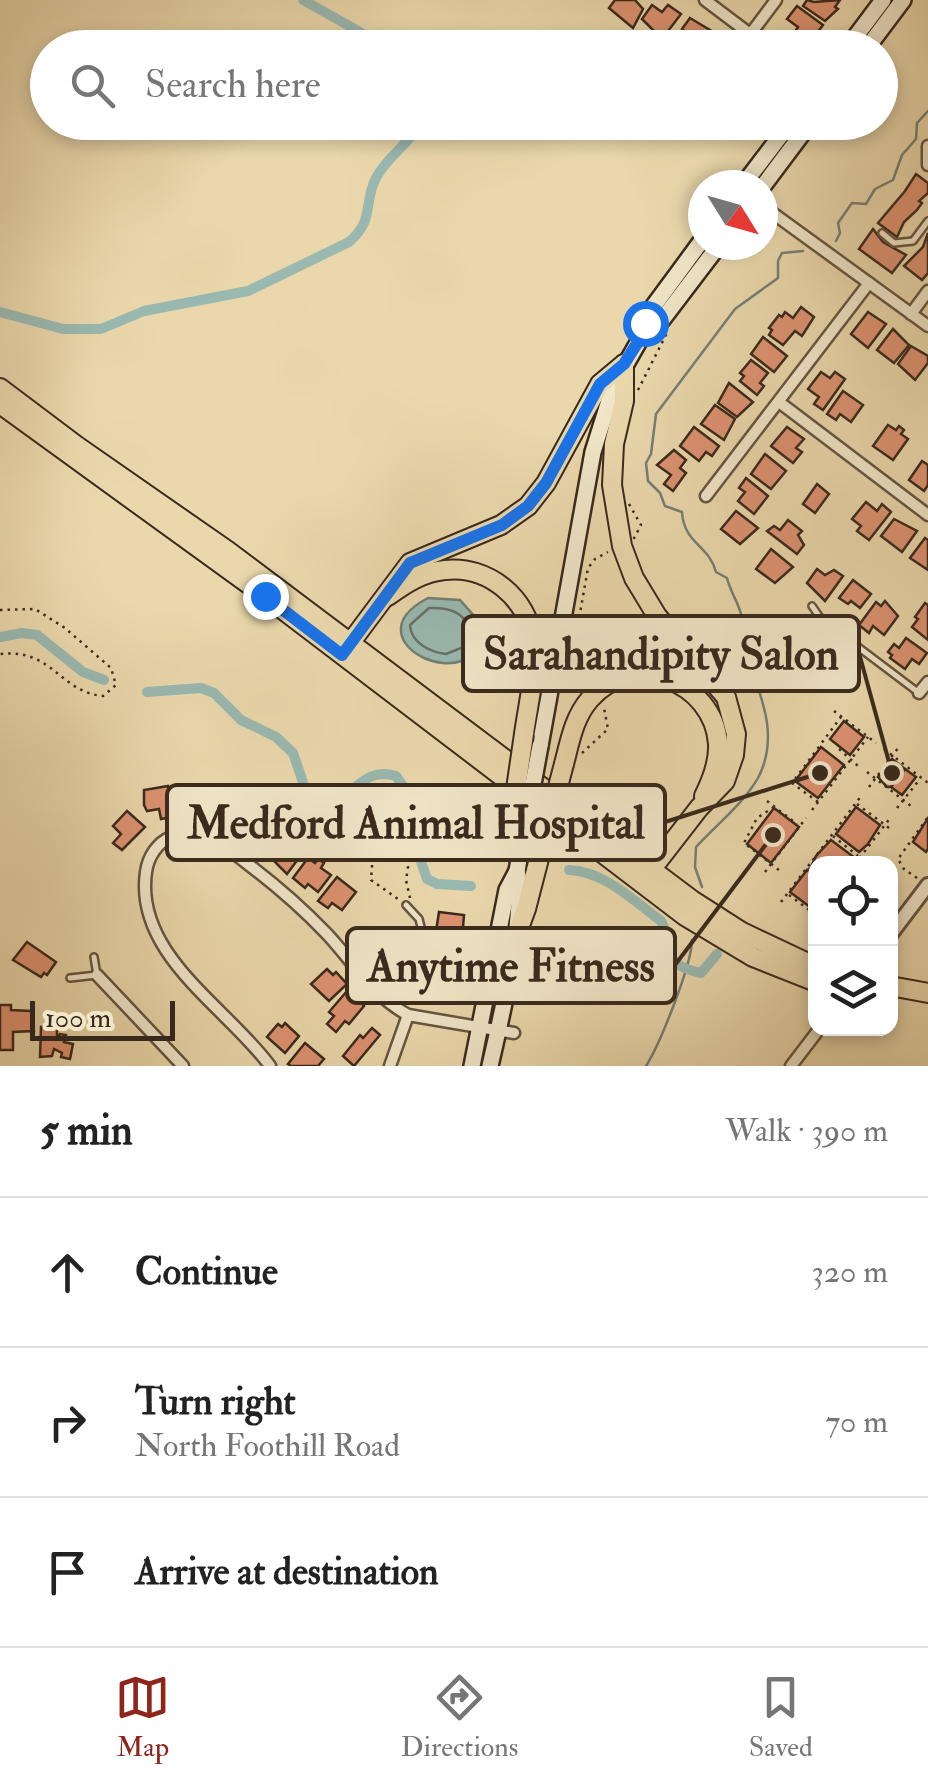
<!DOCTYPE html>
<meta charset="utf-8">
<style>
body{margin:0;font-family:"IM FELL Double Pica",serif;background:#f2f2f2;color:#222}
.controls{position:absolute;right:30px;bottom:30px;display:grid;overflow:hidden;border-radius:20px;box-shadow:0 5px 15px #0003}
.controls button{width:90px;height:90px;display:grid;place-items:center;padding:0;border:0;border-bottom:2px solid #e0e0e0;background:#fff;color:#222;font:50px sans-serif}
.compass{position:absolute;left:688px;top:170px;width:90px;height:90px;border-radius:50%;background:#fff;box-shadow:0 5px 15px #0003;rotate:127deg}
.scale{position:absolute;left:30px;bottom:25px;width:145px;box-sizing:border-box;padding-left:10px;border:5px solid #39291c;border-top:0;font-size:28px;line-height:35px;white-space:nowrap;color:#39291c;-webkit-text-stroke:8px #f1e6c9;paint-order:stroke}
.stop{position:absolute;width:30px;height:30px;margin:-22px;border:8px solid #1a73e8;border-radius:50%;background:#fff}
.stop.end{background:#1a73e8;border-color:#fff;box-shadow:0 2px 10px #0008}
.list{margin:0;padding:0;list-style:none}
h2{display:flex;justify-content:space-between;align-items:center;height:130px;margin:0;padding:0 40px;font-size:42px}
h2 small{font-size:32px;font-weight:400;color:#767676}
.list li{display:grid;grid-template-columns:65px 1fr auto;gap:30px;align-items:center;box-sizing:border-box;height:150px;padding:0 40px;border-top:2px solid #e0e0e0}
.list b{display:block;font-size:38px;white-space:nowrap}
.list p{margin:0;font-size:32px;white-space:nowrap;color:#767676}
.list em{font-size:32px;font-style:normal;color:#767676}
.icon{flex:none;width:55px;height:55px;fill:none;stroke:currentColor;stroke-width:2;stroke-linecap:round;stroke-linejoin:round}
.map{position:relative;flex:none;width:928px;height:1066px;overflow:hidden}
.search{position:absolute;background:#fff;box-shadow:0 5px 15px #0003;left:30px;right:30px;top:30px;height:110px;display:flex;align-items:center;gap:25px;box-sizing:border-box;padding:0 35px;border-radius:55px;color:#767676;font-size:38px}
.sheet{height:580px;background:#fff}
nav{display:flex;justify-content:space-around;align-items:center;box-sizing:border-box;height:140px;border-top:2px solid #e0e0e0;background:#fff;font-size:28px;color:#767676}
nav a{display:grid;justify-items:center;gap:5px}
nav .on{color:#8f2418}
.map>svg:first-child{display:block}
</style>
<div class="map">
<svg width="928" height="1066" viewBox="0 0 928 1066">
<rect width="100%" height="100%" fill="#ead8ac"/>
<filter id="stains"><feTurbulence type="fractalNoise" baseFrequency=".002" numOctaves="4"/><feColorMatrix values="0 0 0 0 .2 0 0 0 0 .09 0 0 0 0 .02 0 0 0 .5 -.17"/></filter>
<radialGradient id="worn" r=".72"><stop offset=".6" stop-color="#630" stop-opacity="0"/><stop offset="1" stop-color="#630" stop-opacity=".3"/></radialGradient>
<path fill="#99b9b1" stroke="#737f75" stroke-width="2.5" d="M428,598L460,600L483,626C482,704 344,642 428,598Z"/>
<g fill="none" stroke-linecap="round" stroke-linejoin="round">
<path stroke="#697166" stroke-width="2.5" d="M429,608C451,607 461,612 473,630L466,646L446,654C430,652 411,643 410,625Z"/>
<g stroke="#737f75" stroke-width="2.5">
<polyline points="836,241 840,233 838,223 852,203 866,204 875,189 893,180 902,155 916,139 917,123 928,111"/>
<path d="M702,887L695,867L696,847C716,825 743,804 758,778C781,734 759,692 745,651C741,640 743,625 741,614C738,602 730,591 727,578L716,572C709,545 684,544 682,512L665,506L660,493L648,481L646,463L651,454L656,414L735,309L778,278V261L782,253L803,251"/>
<path d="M646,1066C660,1044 692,964 692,940"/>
</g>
<g stroke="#99b9b1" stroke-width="10">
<polyline points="303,0 360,32 377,48"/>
<path d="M0,312L63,329H101L144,311L248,291L349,242C375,220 363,203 376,178C388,155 409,145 421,122"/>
<polyline points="0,637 22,633 37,635 83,672 104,680"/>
<path d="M147,692L201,688L214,693L241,720L276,737L293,753L308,797L323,806C352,801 362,765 396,776L408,793L412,835L427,879L437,884L471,886"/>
<path d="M569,870C604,871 634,901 661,921C676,949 658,964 701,973L717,954"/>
</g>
</g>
<g fill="#dd9271" stroke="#39291c" stroke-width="2.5">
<polygon points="615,0 635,0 643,9 633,28 609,8"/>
<polygon points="807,0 814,2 840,0 835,7 838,9 825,21 803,6"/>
<polygon points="652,5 662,12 668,5 681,14 665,35 659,32 657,34 642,19"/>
<polygon points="797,6 823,25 809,44 794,33 798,27 787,19"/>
<polygon points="690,18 715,33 711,38 720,44 717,48 702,48 682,29"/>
<polygon points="916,174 928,183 928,193 919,201 922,203 917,210 904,222 897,237 878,223 905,191"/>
<polygon points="873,229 883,242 906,255 892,273 859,249"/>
<polygon points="928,233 928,273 922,280 904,266 923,247"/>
<polygon points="801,307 814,317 802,336 795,331 783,345 769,335 772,330 769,328 779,315 782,317 785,312 793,318"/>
<polygon points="868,312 886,324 868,348 851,334"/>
<polygon points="893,329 909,345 894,363 877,350"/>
<polygon points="763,337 787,356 774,372 751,354"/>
<polygon points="911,346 928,356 928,363 915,380 898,364"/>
<polygon points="751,360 768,373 760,383 764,386 757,395 740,381 744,376 740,373"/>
<polygon points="821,372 830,378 835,372 845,379 823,410 814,404 819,397 808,389"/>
<polygon points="729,383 753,402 737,417 718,403"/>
<polygon points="843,391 863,405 851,422 840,414 836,420 827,414"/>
<polygon points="715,405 735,419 724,440 701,424"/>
<polygon points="888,425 896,430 899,426 904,430 901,434 908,439 893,460 873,446"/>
<polygon points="694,427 719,446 712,456 706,452 699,461 680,446"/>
<polygon points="787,427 804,439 796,448 802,452 793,463 771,446"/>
<polygon points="674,450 686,460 680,468 686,473 673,491 664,484 671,475 657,465"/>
<polygon points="765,454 786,471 771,489 751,474"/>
<polygon points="922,461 928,465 928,485 924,491 909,480"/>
<polygon points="746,478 768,496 754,514 738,501 745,492 739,488"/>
<polygon points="817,484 829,494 815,513 803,504"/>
<polygon points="866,502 877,511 882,504 891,512 869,540 857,531 861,526 852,519"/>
<polygon points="736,511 758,528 740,544 721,529"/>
<polygon points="894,519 917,531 902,552 881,536"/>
<polygon points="788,520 802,531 798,535 804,545 797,554 767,531 774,526 780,530"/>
<polygon points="925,538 928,540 928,570 910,558"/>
<polygon points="771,549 793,567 775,583 756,569"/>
<polygon points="817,569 825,575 834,570 843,576 825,601 807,583"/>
<polygon points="853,580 871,594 860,608 851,601 848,604 839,598"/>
<polygon points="885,601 898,616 884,635 873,626 869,633 859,625 876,602 881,606"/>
<polygon points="925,603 928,605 928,640 912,627 918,619 915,617"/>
<polygon points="906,638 927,653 919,664 912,659 905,669 890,658 892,655 888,652 894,644 899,648"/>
<polygon points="844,721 864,737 850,755 830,739"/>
<polygon points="821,747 844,765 818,798 795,781"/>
<polygon points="892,759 905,769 891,787 887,787 878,777"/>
<polygon points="905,769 916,777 902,795 891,787"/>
<polygon points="168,786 172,817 161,819 159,809 147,811 144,805 144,790"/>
<polygon points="856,807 880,825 868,844 859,852 836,834"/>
<polygon points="774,808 799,827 771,863 747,844"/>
<polygon points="127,811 145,827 122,850 113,843 121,834 113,826"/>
<polygon points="928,818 928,849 926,852 913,842"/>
<polygon points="285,835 304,851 287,874 269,856"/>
<polygon points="831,840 855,858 851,864 816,864 816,870 811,867 816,856"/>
<polygon points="308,858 315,863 318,859 324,863 321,868 331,875 318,892 308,884 305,888 293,878"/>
<polygon points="807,870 816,877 814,910 790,892"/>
<polygon points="337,877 356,892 342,910 332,903 328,908 318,901"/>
<polygon points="439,912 464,915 462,939 436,931"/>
<polygon points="27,942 56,962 47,975 44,973 41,977 13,960"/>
<polygon points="327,969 333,975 336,972 347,984 329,1001 311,984"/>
<polygon points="347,991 356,996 364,1006 349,1024 345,1021 336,1032 327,1024 334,1016 329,1012"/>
<polygon points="0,1005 11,1005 11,1010 31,1011 34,1031 13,1032 13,1050 0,1050"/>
<polygon points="285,1023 299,1036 285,1053 267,1037 278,1024 282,1027"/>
<polygon points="57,1026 57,1038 60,1034 66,1035 64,1042 73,1044 70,1059 61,1057 62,1053 54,1049 52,1056 40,1057 41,1027"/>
<polygon points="372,1028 380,1035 354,1066 343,1056 360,1035 363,1038"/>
<polygon points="305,1043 324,1059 318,1066 291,1066 288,1064"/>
</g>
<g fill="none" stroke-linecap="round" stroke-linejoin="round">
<defs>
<g id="service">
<polyline points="882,233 894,243 913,241 928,221"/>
<polyline points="812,606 821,619 919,693"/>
<polyline points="406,905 419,919 424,939 444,946"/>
<polyline points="70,978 97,975 94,957"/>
<polyline points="378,991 424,939"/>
</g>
<g id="minor">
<polyline points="705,0 750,34"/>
<polyline points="740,48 776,0"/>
<polyline points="928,146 928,165"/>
<polyline points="763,206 928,326"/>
<polyline points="911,314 928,291"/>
<polyline points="779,402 928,515"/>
<polyline points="706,496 869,283"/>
<polyline points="919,693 928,682"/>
<polyline points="97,975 183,1066"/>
<path d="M270,1066C228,1008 134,955 146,872C148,857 157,843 171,837C201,824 231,851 253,868C279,888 304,910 327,934C354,963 373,996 408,1015L514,1033"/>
<polyline points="390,1066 408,1015"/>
<polyline points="791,1066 820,1028"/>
</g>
<polyline id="tertiary" points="890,935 928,885"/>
<g id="secondary">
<polyline points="847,48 883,0"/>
<polyline points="867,48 903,0"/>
<polyline points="743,185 791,122"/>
<polyline points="763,186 811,122"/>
<polyline points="643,334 662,320 719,245"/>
<polyline points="540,746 593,452 614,385 643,334 650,311 703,239"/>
<polyline points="472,1066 507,890 517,871 522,842"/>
<path d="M490,1066C500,1022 527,912 517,871"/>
</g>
<g id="primary">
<polyline points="624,364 624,401 614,444 612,485 622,546 634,578 657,616 726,697 736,734 734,755 725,781 699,808 644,879"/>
<polyline points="0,388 77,446 228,551 692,900 742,932 816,967"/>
<polyline points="0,404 265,596 685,916 753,957 816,982"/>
<path d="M388,596C406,583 423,572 445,570C488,565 528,598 533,641C537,670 528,704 524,734"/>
<polyline points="345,650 410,563 501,525 528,506 546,483 600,384 624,364"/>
<path d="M564,764C570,741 574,717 590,699C632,650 714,681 718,744C719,763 712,780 704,796"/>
<polyline points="511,823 521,849"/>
<polyline points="512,947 526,909 542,847"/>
<polyline points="890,986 928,993"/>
</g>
</defs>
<use href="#service" stroke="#655540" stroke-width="10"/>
<use href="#minor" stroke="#655540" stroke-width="15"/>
<use href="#tertiary" stroke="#655540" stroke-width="18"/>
<use href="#secondary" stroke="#39291c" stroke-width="20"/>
<use href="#primary" stroke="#39291c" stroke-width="22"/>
<g stroke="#39291c" stroke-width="2.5" stroke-dasharray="2.5 5" stroke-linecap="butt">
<polyline points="638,390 668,331"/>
<polyline points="629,504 641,525 633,540"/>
<path d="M0,610L35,609L65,628L111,668L116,685L103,696C59,692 53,648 0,654"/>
<polyline points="585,687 572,671 571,664 588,568 595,559 608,552"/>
<polyline points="834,711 876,743"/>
<polyline points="839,749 858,766"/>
<polyline points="884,749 928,783"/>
<polyline points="582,753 608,729 604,708"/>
<polyline points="867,772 911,806"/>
<polyline points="869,787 898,748"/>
<polyline points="767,801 797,824"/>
<polyline points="818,802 792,783 841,717"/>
<polyline points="857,804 893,831"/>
<polyline points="774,807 757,818 744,843 779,870"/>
<polyline points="897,808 920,779"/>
<polyline points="812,810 868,737"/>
<path d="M332,834C337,813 358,791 378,785L390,788L400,801L399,836L408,867L406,880L410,898"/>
<polyline points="833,836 858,856"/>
<polyline points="234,841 261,796 272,796 322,834 361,831 373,853 371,880 398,899"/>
<polyline points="855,864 891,817"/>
<polyline points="808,868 816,874"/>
<polyline points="765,872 806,818"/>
<polyline points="917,878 904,869 898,859 928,817"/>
<polyline points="789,895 816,915 809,924"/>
<polyline points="781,902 862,795"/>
</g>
<use href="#service" stroke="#f1e6c9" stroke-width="5"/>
<use href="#minor" stroke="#f1e6c9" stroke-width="10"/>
<use href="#tertiary" stroke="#f1e6c9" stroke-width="12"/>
<use href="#secondary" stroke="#f1e6c9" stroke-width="15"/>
<use href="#primary" stroke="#ead8ac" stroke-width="18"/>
<defs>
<polyline id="secondary-bridge" points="524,833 540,746"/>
<g id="primary-bridge">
<polyline points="511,823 524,734"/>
<polyline points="542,847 564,764"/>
</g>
</defs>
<use href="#secondary-bridge" stroke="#39291c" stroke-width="20" stroke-linecap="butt"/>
<use href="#primary-bridge" stroke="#39291c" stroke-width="22" stroke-linecap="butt"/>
<use href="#secondary-bridge" stroke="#f1e6c9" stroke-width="15"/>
<use href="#primary-bridge" stroke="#ead8ac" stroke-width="18"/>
</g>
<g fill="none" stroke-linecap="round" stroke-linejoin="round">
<polyline stroke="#1a73e8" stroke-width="12" points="265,596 342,655 410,563 502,525 528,506 546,483 600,384 624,364 643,334 645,323"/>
</g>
<path fill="none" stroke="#39291c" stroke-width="4" d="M892 773L859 653M820 773L665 822M773 835L675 965"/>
<g fill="#39291c" stroke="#f1e6c9" stroke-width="4">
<circle cx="892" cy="773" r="10"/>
<circle cx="820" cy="773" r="10"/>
<circle cx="773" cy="835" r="10"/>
</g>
<g fill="#f1e6c9" stroke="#39291c" stroke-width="4">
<rect x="463" y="616" width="396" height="75" rx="10"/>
<rect x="167" y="785" width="498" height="75" rx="10"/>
<rect x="347" y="928" width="328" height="75" rx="10"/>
</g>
<g font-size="45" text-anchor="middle" font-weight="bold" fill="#39291c">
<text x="661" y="669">Sarahandipity Salon</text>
<text x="416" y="838">Medford Animal Hospital</text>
<text x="511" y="981">Anytime Fitness</text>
</g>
<rect width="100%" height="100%" filter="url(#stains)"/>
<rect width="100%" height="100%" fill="url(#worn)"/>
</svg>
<div class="controls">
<button><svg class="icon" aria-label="locate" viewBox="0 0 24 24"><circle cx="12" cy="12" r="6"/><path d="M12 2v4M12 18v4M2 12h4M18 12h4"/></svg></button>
<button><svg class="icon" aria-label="layers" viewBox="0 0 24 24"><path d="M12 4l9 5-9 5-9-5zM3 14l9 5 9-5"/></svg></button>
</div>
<svg class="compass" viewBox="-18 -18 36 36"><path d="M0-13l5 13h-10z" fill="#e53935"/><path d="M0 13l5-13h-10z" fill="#767676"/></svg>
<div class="scale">100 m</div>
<div class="stop" style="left:645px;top:323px"></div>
<div class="stop end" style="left:265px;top:596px"></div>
<div class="search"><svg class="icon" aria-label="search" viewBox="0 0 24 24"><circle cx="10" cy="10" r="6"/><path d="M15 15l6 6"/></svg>Search here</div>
</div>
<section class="sheet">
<h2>5 min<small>Walk · 390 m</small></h2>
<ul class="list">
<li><svg class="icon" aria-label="ahead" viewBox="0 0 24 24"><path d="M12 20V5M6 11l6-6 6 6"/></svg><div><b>Continue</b></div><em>320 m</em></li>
<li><svg class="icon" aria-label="right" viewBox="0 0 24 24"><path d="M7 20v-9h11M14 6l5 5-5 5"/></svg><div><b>Turn right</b><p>North Foothill Road</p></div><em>70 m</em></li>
<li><svg class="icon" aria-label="arrive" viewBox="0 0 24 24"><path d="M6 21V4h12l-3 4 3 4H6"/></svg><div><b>Arrive at destination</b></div></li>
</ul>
</section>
<nav>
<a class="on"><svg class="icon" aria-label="map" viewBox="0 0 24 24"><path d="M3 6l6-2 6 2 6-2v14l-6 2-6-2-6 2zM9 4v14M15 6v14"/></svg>Map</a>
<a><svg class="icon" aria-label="directions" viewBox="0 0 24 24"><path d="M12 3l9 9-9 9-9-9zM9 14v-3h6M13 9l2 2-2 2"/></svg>Directions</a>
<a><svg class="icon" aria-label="saved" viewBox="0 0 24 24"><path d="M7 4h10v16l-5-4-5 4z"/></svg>Saved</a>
</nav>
